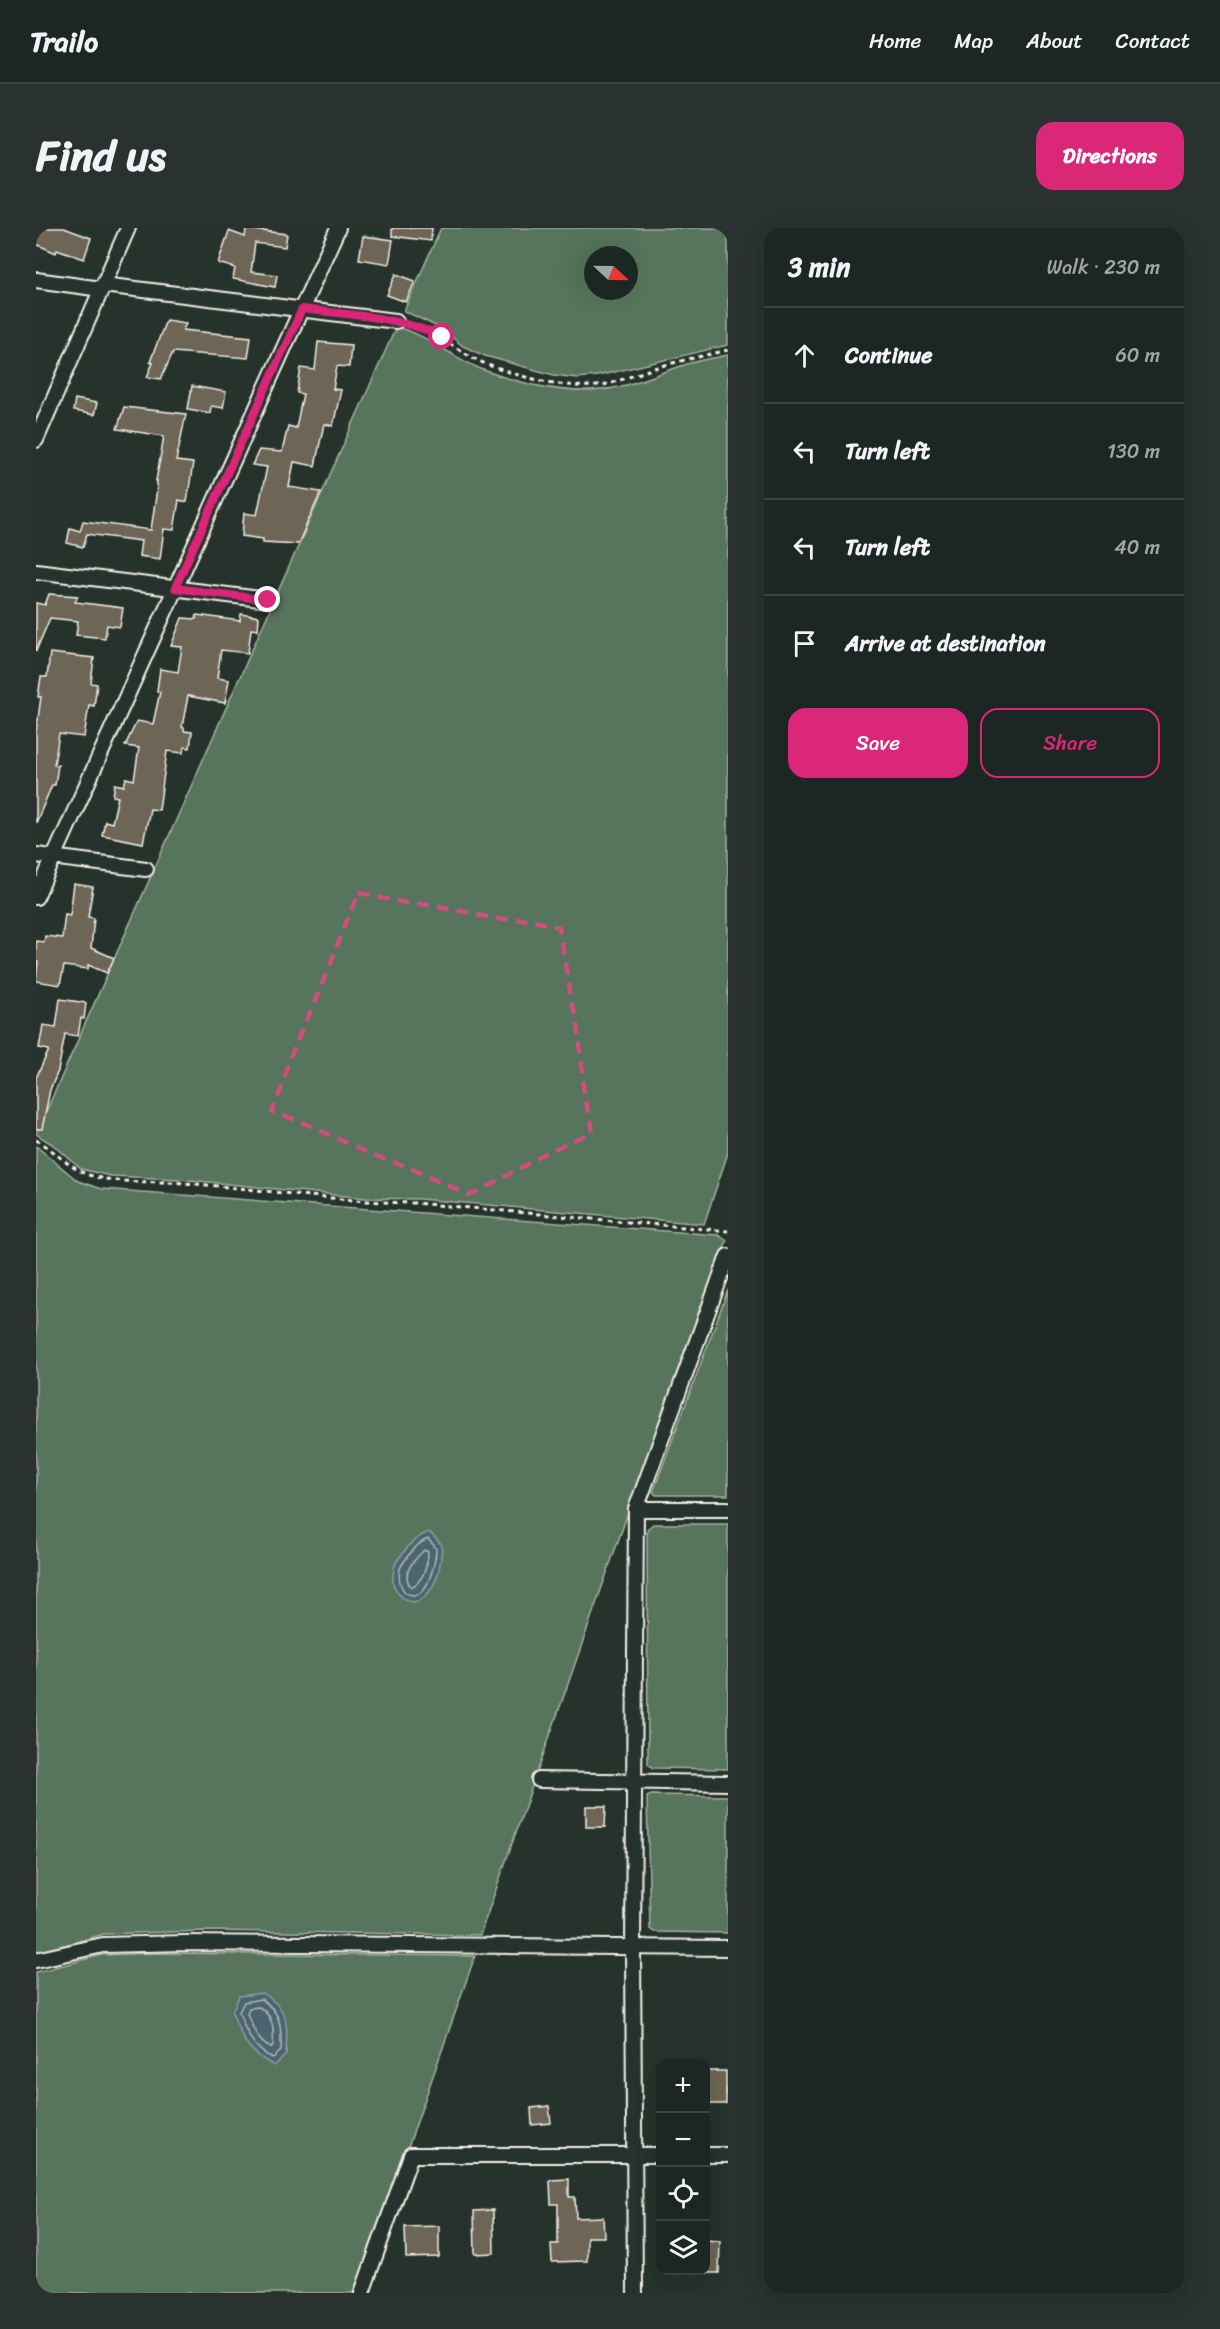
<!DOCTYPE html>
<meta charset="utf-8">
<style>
body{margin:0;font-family:Sriracha,sans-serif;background:#29322f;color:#f1f3f6}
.controls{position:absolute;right:18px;bottom:18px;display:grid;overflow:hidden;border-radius:12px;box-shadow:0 6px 24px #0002}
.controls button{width:54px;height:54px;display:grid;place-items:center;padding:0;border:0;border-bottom:2px solid #3a4340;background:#1c2622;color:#f1f3f6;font:30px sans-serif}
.compass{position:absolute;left:548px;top:18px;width:54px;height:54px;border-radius:50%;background:#1c2622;box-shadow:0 6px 24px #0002;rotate:112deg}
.stop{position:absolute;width:18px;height:18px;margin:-14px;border:4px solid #db2777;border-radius:50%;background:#fff}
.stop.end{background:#db2777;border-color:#fff;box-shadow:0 2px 6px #0008}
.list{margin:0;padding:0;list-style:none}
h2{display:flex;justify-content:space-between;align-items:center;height:78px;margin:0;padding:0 24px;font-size:26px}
h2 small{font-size:20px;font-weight:400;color:#a0a5a5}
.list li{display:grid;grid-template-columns:39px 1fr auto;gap:18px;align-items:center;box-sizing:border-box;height:96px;padding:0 24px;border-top:2px solid #3a4340}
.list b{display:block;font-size:22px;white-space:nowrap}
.list em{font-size:20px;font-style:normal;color:#a0a5a5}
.actions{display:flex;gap:12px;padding:18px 24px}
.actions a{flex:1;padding:14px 0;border:2px solid #db2777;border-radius:18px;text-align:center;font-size:21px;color:#db2777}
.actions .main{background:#db2777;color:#fff}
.icon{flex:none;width:33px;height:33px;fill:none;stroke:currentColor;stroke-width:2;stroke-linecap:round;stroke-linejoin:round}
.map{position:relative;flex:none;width:692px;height:2065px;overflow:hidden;border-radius:18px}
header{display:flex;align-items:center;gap:36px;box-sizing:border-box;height:84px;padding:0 30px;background:#1c2622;border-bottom:2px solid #3a4340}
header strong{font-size:28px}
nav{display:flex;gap:33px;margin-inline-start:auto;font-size:21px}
.intro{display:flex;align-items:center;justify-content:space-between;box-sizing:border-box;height:144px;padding:0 36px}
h1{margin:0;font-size:42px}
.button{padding:15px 27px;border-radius:18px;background:#db2777;color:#fff;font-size:21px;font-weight:700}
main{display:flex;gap:36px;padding:0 36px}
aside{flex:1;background:#1c2622;border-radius:18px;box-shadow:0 6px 24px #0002}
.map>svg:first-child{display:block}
</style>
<header>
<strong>Trailo</strong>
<nav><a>Home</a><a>Map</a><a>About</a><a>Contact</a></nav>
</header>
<div class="intro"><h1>Find us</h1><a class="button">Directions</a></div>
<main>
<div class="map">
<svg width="692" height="2065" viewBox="0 0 692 2065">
<rect width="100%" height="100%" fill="#26332d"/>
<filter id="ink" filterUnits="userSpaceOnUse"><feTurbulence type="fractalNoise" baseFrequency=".0167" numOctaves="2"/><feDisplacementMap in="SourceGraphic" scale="12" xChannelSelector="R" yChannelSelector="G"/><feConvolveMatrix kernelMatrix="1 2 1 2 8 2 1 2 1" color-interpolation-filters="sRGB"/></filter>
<g filter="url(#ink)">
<g fill="#57745c" stroke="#a6b2a2" stroke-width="1.5" fill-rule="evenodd">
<path d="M405,0H692V117L561,148L541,150L518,147L449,128L427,118L406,101L368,83ZM557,27H593V63H557Z"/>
<path d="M360,99C394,107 418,132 450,143C483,155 520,164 554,163C588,162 620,146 651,136C665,132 679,130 692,127V925L668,996L383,971L329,970L143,951L74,948L45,941L19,918L0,906Z"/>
<polygon points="0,918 42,953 65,961 682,1007 691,1012 594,1279 444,1707 170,1703 68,1706 0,1725"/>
<polygon points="692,1062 692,1267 620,1267 617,1264"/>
<polygon points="617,1296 692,1296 692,1541 617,1540 612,1536 611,1301"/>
<polygon points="615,1567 692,1568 692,1705 618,1704 614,1701 611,1569"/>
<polygon points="118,1725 439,1728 321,2065 0,2065 0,1744 66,1727"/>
</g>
<g fill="#4b6570" stroke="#8f9da0" stroke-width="1.5">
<path d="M393,1304L406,1317C405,1336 402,1361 384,1372C374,1378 362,1368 358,1358C356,1354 357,1345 358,1340C359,1334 364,1329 368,1324C374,1315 382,1308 393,1304Z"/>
<path d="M227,1765C255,1784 251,1796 250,1827L238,1838C211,1823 206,1811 196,1784L203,1768Z"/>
</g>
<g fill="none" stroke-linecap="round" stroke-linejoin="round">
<g stroke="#b0b9b8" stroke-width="1.5">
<path d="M392,1311L400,1320C400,1331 393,1368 377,1367C364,1367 362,1350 364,1341C365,1337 369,1333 371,1329C377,1322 383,1314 392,1311Z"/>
<path d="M388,1322L392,1324C392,1337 387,1354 375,1359C364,1346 378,1332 388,1322Z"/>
<path d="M225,1771C247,1785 245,1800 245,1823L237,1830C217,1822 210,1803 203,1784L208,1774Z"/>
<path d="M223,1779C238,1788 238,1802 237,1817L235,1820C222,1815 216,1798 211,1785L213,1780Z"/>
</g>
</g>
<g fill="#6d6556" stroke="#f4f1e8" stroke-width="1.5">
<polygon points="0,0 28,0 55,10 48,31 21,21 20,25 0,16"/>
<polygon points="356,0 396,0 395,13 356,8"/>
<polygon points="210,1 251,6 249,19 219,15 215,44 241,47 239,59 197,51 199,40 182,35 193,3 209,9"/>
<polygon points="327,8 357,12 353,36 323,31"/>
<polygon points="360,46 379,53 370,74 351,67"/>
<polygon points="130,92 150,95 147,102 215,109 212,130 137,124 125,151 111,149 117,135 114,134"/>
<polygon points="282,114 315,117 313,139 301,138 297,161 305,162 297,198 288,196 279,238 258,234 253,259 285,264 262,316 227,314 227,311 206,308 208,285 221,287 231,239 216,237 223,222 246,224 252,198 260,200 267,166 261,165 265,140 279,142"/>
<polygon points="156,158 190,164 187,180 175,178 174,185 152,181"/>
<polygon points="39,171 61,175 58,187 37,183"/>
<polygon points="88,179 150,186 140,233 157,235 151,274 143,272 138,302 128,301 124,331 103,328 105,313 51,306 47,319 31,315 34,300 44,303 47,293 115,302 121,261 121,253 120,253 128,208 81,201"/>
<polygon points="13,366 42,368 39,374 87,380 84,399 71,397 69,410 40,407 42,393 14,390 0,423 0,375 9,377"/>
<polygon points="205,386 223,389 222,402 215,401 212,425 185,422 181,450 193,452 189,475 152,468 146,499 148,500 148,503 156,504 154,520 148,519 147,525 131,523 123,582 114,581 107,615 66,607 69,593 76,595 82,569 77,568 79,556 88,558 90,550 98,552 103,520 89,518 101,493 117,496 124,464 121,463 124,441 142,444 146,419 135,418 146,390 160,391 161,387 204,393"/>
<polygon points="14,425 58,430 55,455 61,456 58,478 53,477 48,509 23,506 18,537 22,537 19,557 16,557 0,595 0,505 5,469 2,469 5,449 11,449"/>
<polygon points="38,656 57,659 52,689 58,690 55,720 78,730 71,745 52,737 52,741 28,738 24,757 0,753 2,734 0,734 0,713 8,714 9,708 26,710 29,686 34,687"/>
<polygon points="24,771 50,775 48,791 45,790 42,808 29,806 22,843 14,862 6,901 0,901 0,850 13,822 3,820 7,797 20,799"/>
<polygon points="550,1578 570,1578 569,1599 550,1599"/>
<polygon points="669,1843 690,1843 690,1876 670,1876"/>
<polygon points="513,1878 515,1895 496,1897 495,1880"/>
<polygon points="533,1951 533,1969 539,1969 540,1990 567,1989 568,2009 551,2009 551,2033 516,2034 515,2016 522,2016 522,1976 515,1976 514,1952"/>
<polygon points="457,1982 458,2025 439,2026 438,1983"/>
<polygon points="403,1998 403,2029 370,2030 369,1999"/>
<polygon points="669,2012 684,2013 683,2045 669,2045"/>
</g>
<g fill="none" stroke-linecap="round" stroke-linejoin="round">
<defs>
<g id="minor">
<polyline points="0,52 65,61"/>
<polyline points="67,57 360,93"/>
<polyline points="0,212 92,0"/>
<polyline points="0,343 232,372"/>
<polyline points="0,627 110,641"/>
<polyline points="0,669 302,0"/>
<polyline points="600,1281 692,1281"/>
<polyline points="503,1552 692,1555"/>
<polyline points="0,1732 67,1717 148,1715 692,1720"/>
<polyline points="670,1927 692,1927"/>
<polyline points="326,2065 375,1927 624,1927"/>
<polyline points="599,2065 597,1719 600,1281 692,1028"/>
</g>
</defs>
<use href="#minor" stroke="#f4f1e8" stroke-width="18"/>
<g stroke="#f4f1e8" stroke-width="3" stroke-dasharray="4.5 4.5" stroke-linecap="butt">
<path d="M373,96C402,104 423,125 450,136C478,148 538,163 568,157C584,153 600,146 616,141C641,133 667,128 692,122"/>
<path d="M0,912C18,921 33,941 53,947C83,957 117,952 148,955C225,961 302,974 379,975L692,1003"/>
</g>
<use href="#minor" stroke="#26332d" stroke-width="14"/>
</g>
</g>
<g fill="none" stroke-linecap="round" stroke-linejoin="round" filter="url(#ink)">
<path stroke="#db2777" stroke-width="8" d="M232,372L139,360L266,81C313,87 363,88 406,109"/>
</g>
<path fill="none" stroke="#ce4e7e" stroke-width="4.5" stroke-dasharray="12 8" stroke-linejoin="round" d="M322,665L525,701L555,906L432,966L235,882Z"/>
</svg>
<div class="controls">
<button>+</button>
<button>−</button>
<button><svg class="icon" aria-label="locate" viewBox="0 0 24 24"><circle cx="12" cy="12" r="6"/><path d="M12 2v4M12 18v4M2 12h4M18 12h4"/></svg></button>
<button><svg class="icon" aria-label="layers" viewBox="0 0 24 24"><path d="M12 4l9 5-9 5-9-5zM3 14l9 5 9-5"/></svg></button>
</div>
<svg class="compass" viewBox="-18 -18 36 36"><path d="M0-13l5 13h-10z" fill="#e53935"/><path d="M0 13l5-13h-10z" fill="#a0a5a5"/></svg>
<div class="stop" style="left:406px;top:109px"></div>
<div class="stop end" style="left:232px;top:372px"></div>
</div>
<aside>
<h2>3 min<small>Walk · 230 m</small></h2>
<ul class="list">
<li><svg class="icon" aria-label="ahead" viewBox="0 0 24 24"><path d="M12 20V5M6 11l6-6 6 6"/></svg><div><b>Continue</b></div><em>60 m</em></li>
<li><svg class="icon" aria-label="left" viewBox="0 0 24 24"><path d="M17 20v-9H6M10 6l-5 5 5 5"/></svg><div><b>Turn left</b></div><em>130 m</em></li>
<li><svg class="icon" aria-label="left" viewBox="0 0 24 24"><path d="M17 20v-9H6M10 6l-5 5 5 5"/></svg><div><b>Turn left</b></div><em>40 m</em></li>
<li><svg class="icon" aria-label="arrive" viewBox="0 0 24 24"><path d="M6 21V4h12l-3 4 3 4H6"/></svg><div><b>Arrive at destination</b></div></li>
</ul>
<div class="actions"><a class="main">Save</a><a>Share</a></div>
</aside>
</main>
